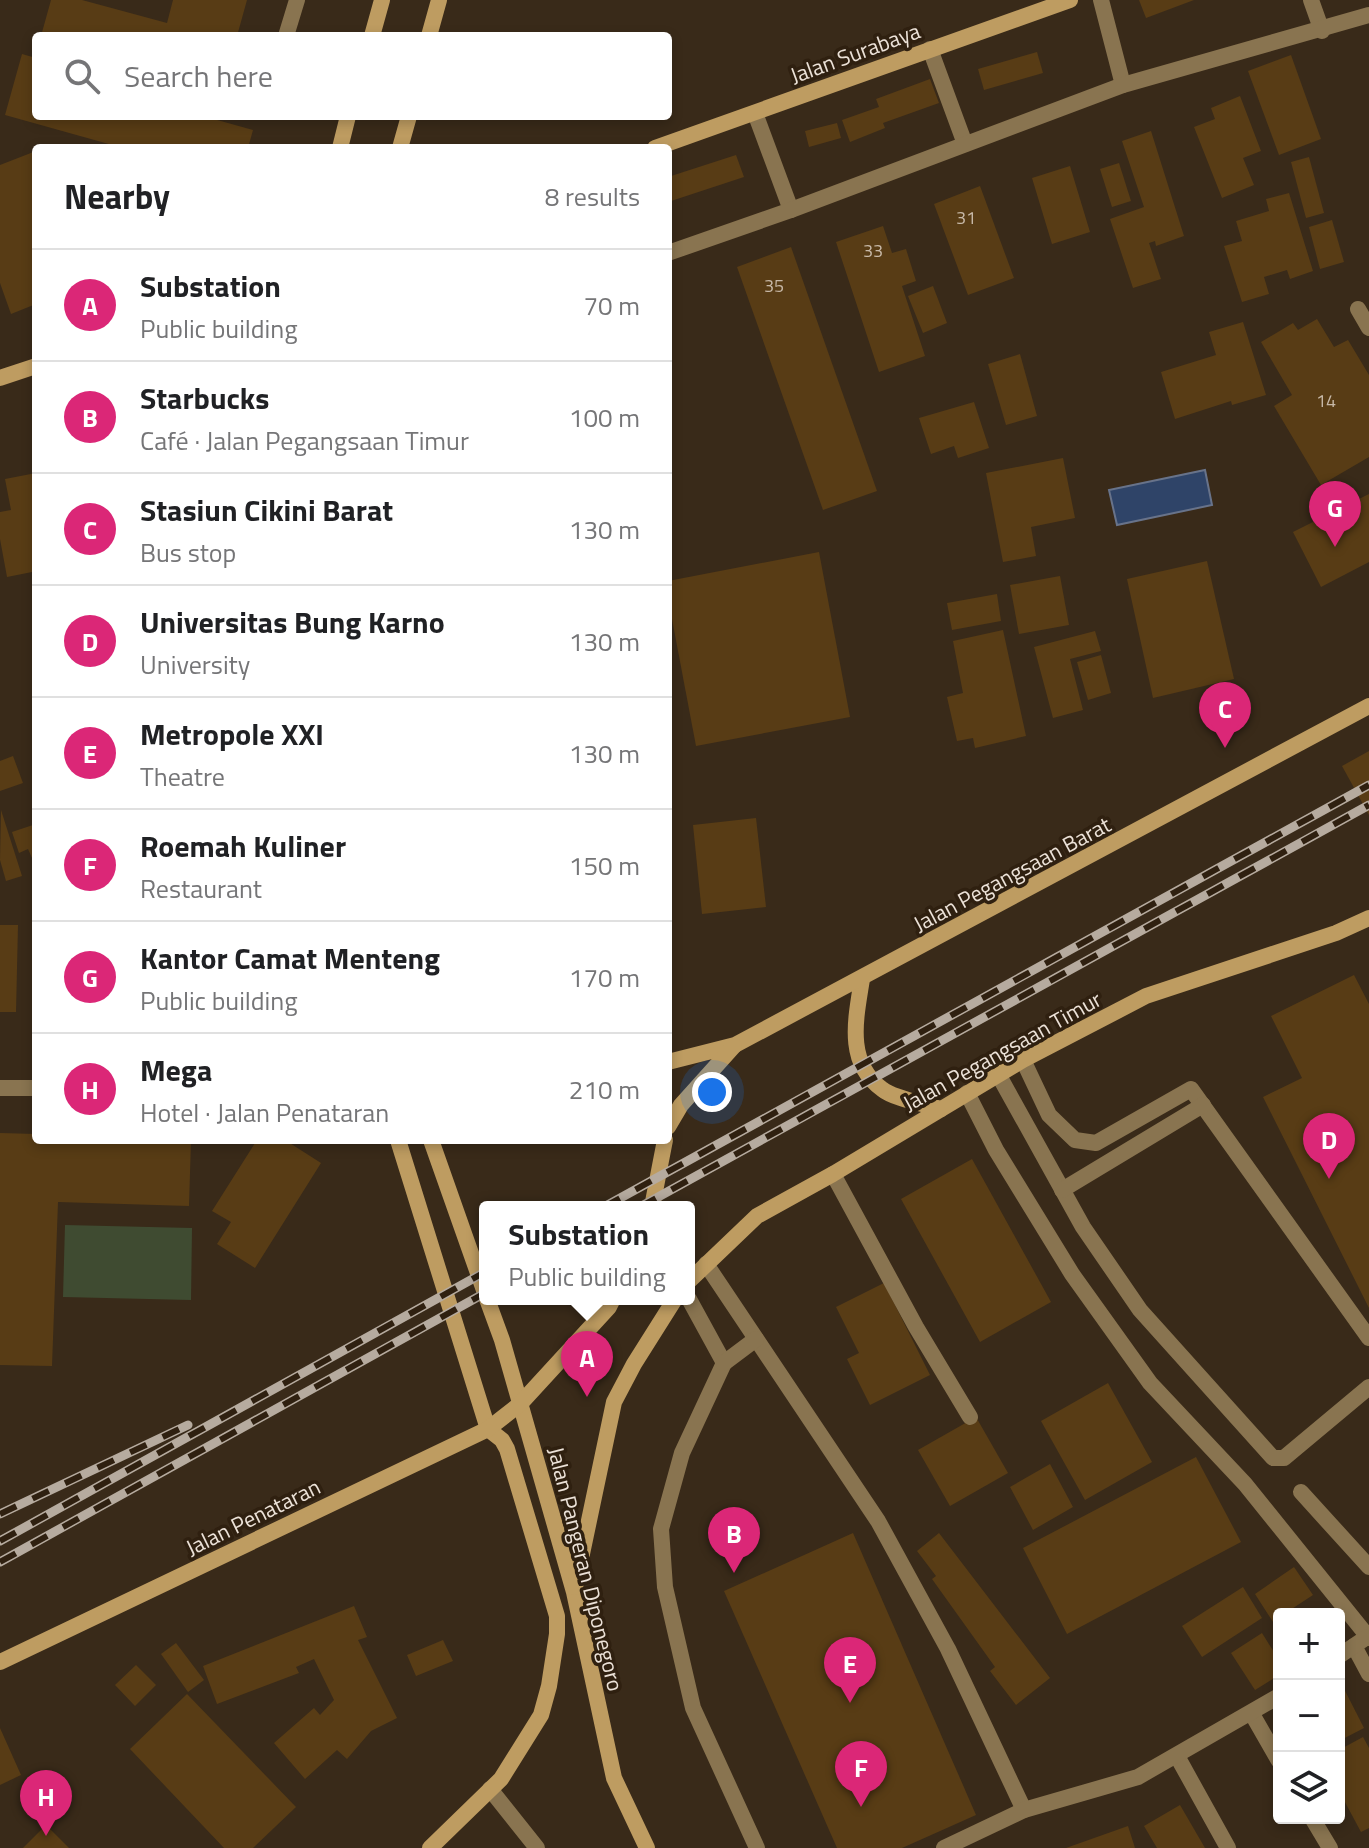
<!DOCTYPE html>
<meta charset="utf-8">
<style>
body{margin:0;font-family:"Titillium Web",sans-serif;background:#f2f2f2;color:#202124}
.controls{position:absolute;right:24px;bottom:24px;display:grid;overflow:hidden;border-radius:8px;box-shadow:0 4px 12px #0003}
.controls button{width:72px;height:72px;display:grid;place-items:center;padding:0;border:0;border-bottom:2px solid #e0e0e0;background:#fff;color:#202124;font:40px sans-serif}
.you{position:absolute;left:712px;top:1092px;width:28px;height:28px;margin:-20px;border:6px solid #fff;border-radius:50%;background:#1a73e8;box-shadow:0 0 0 12px #1a73e833}
.badge{display:grid;place-items:center;width:52px;height:52px;border-radius:50%;background:#db2777;color:#fff;font-size:26px;font-weight:700}
.pin{position:absolute;translate:-50% -66px;filter:drop-shadow(0 2px 4px #0008)}
.pin::after{content:'';position:absolute;top:42px;width:28px;height:24px;background:inherit;clip-path:polygon(0 0,100% 0,50% 100%)}
.popup{position:absolute;left:479px;top:1201px;width:216px;height:104px;box-sizing:border-box;display:grid;place-content:center;border-radius:8px;background:#fff;filter:drop-shadow(0 2px 6px #0005);font-size:26px;white-space:nowrap;color:#757577}
.popup b{font-size:30px;color:#202124}
.popup::after{content:'';position:absolute;left:50%;top:100%;margin-left:-16px;border:16px solid transparent;border-top-color:#fff}
.list{margin:0;padding:0;list-style:none}
h2{display:flex;justify-content:space-between;align-items:center;height:104px;margin:0;padding:0 32px;font-size:34px}
h2 small{font-size:26px;font-weight:400;color:#757577}
.list li{display:grid;grid-template-columns:52px 1fr auto;gap:24px;align-items:center;box-sizing:border-box;height:112px;padding:0 32px;border-top:2px solid #e0e0e0}
.list b{display:block;font-size:30px;white-space:nowrap}
.list p{margin:0;font-size:26px;white-space:nowrap;color:#757577}
.list em{font-size:26px;font-style:normal;color:#757577}
.icon{flex:none;width:44px;height:44px;fill:none;stroke:currentColor;stroke-width:2;stroke-linecap:round;stroke-linejoin:round}
.map{position:relative;flex:none;width:1369px;height:1848px;overflow:hidden}
.search{position:absolute;background:#fff;box-shadow:0 4px 12px #0003;left:32px;top:32px;width:640px;height:88px;display:flex;align-items:center;gap:20px;box-sizing:border-box;padding:0 28px;border-radius:8px;color:#757577;font-size:30px}
.panel{position:absolute;background:#fff;box-shadow:0 4px 12px #0003;left:32px;top:144px;width:640px;height:1000px;border-radius:8px}
.map>svg:first-child{display:block}
</style>
<div class="map">
<svg width="1369" height="1848" viewBox="0 0 1369 1848">
<rect width="100%" height="100%" fill="#392a19"/>
<polygon fill="#3f4b31" points="65,1225 192,1228 191,1300 63,1297"/>
<polygon fill="#2f4468" stroke="#68738a" stroke-width="2" points="1205,470 1212,505 1117,525 1109,490"/>
<g fill="#583c15">
<polygon points="51,0 82,0 167,23 173,0 247,0 237,36 41,36"/>
<polygon points="1139,0 1194,0 1146,18"/>
<polygon points="1037,52 1043,73 984,90 978,69"/>
<polygon points="22,54 36,58 36,116 211,116 210,118 253,130 248,148 123,148 5,115"/>
<polygon points="1291,55 1321,139 1279,155 1248,71"/>
<polygon points="930,79 939,103 883,123 885,128 850,142 842,120 879,107 876,99"/>
<polygon points="1240,96 1261,151 1243,158 1254,185 1222,198 1194,127 1215,119 1211,108"/>
<polygon points="837,123 841,138 809,147 805,131"/>
<polygon points="1151,131 1184,236 1156,246 1155,241 1149,243 1161,279 1133,288 1110,219 1144,207 1122,141"/>
<polygon points="36,151 36,304 11,314 0,283 0,165"/>
<polygon points="736,155 744,177 668,202 668,177"/>
<polygon points="1309,157 1324,213 1306,218 1291,162"/>
<polygon points="1119,163 1131,201 1112,207 1100,169"/>
<polygon points="1070,166 1090,232 1052,244 1032,178"/>
<polygon points="980,186 1014,278 968,295 934,204"/>
<polygon points="1289,193 1313,271 1290,279 1287,270 1264,277 1269,294 1242,302 1224,246 1242,241 1236,221 1269,211 1266,199"/>
<polygon points="1332,220 1344,262 1320,269 1309,227"/>
<polygon points="883,226 892,253 906,249 916,281 902,286 925,356 879,372 836,242"/>
<polygon points="791,247 877,491 823,510 737,267"/>
<polygon points="933,286 947,323 923,333 908,296"/>
<polygon points="1317,319 1334,347 1348,340 1369,375 1369,457 1321,485 1274,406 1292,395 1261,342 1293,323 1298,330"/>
<polygon points="1243,322 1266,395 1232,405 1231,401 1175,419 1161,372 1216,355 1209,332"/>
<polygon points="1020,354 1037,416 1006,425 988,364"/>
<polygon points="974,402 989,448 958,458 954,446 931,454 919,418"/>
<polygon points="1063,458 1075,518 1031,527 1036,556 1003,562 986,473"/>
<polygon points="36,473 36,588 34,588 32,572 7,577 0,539 0,512 11,510 5,479"/>
<polygon points="1369,494 1369,562 1321,587 1293,532"/>
<polygon points="819,552 850,717 696,746 668,598 668,581"/>
<polygon points="1207,561 1234,679 1153,698 1127,579"/>
<polygon points="1060,576 1069,625 1019,634 1010,585"/>
<polygon points="997,594 1001,621 952,630 947,603"/>
<polygon points="1003,630 1026,736 975,748 973,738 957,741 947,697 963,693 953,641"/>
<polygon points="1095,631 1101,651 1070,659 1083,710 1053,718 1034,647"/>
<polygon points="1101,655 1111,693 1088,700 1077,662"/>
<polygon points="1369,751 1369,815 1342,766"/>
<polygon points="13,756 23,783 0,791 0,761"/>
<polygon points="1,810 22,876 6,881 0,860"/>
<polygon points="756,818 766,907 702,914 693,825"/>
<polygon points="36,824 36,867 28,849 19,853 12,832"/>
<polygon points="32,886 36,886 36,924 33,924"/>
<polygon points="0,925 18,925 16,1012 0,1012"/>
<polygon points="1354,975 1369,1004 1369,1308 1263,1097 1302,1078 1271,1016"/>
<polygon points="0,1133 36,1134 36,1140 191,1140 189,1206 58,1202 52,1366 0,1365"/>
<polygon points="257,1140 285,1140 321,1163 255,1268 217,1244 231,1222 212,1211"/>
<polygon points="972,1159 1051,1302 980,1342 901,1199"/>
<polygon points="884,1283 930,1375 870,1405 847,1359 859,1353 836,1307"/>
<polygon points="1108,1383 1152,1462 1085,1500 1041,1421"/>
<polygon points="976,1417 1008,1473 950,1506 918,1450"/>
<polygon points="1196,1457 1241,1542 1067,1634 1023,1548"/>
<polygon points="1050,1464 1073,1507 1033,1530 1010,1487"/>
<polygon points="853,1533 976,1815 902,1848 837,1848 724,1591"/>
<polygon points="939,1533 1050,1678 1016,1705 990,1671 995,1667 932,1579 936,1576 917,1551"/>
<polygon points="1294,1567 1313,1595 1284,1614 1279,1614 1279,1618 1273,1622 1255,1594"/>
<polygon points="1243,1587 1262,1618 1202,1657 1182,1626"/>
<polygon points="354,1606 367,1637 358,1640 397,1718 371,1731 347,1759 337,1750 305,1779 274,1743 314,1708 320,1715 334,1700 314,1659 296,1667 299,1673 217,1704 203,1666"/>
<polygon points="1262,1633 1279,1660 1279,1675 1255,1690 1231,1653"/>
<polygon points="443,1640 453,1661 416,1676 407,1655"/>
<polygon points="176,1643 204,1680 188,1692 161,1654"/>
<polygon points="136,1665 156,1685 135,1706 115,1685"/>
<polygon points="1339,1679 1364,1728 1339,1741"/>
<polygon points="187,1694 296,1807 253,1848 224,1848 130,1749"/>
<polygon points="0,1728 21,1775 0,1785"/>
<polygon points="1363,1737 1369,1748 1369,1828 1361,1832 1339,1791 1339,1750"/>
<polygon points="1180,1805 1205,1848 1157,1848 1144,1826"/>
<polygon points="46,1825 69,1848 23,1848"/>
<polygon points="1128,1826 1135,1848 1066,1848"/>
</g>
<g fill="none" stroke-linecap="round" stroke-linejoin="round">
<g stroke="#897450" stroke-width="16">
<polyline points="286,36 297,0"/>
<polyline points="1358,309 1369,328"/>
<polyline points="1023,1060 1049,1115 1075,1140 1096,1143 1191,1089 1369,1338"/>
<polyline points="998,1074 1083,1227 1140,1310 1273,1458 1284,1458 1369,1387"/>
<polyline points="967,1093 996,1150 1072,1274 1150,1383 1245,1484 1369,1638"/>
<polyline points="833,1174 916,1327 970,1417"/>
<polyline points="1062,1190 1203,1105"/>
<polyline points="706,1264 878,1521 948,1649 1024,1810"/>
<polyline points="689,1299 724,1363 682,1453 661,1529 665,1587 693,1708 757,1848"/>
<polyline points="724,1363 756,1339"/>
<polyline points="1301,1492 1369,1567"/>
<polyline points="1354,1646 1369,1674"/>
<polyline points="1339,1656 1367,1637"/>
<polyline points="1252,1714 1279,1761"/>
<polyline points="1177,1756 1228,1848"/>
<polyline points="490,1789 537,1848"/>
<polyline points="1312,1818 1330,1848"/>
<polyline points="944,1848 1024,1810 1138,1777 1279,1696"/>
</g>
<g stroke="#897450" stroke-width="16">
<polyline points="1101,0 1123,85"/>
<polyline points="1311,0 1322,31"/>
<polyline points="930,49 965,144"/>
<polyline points="755,113 791,210"/>
<polyline points="668,253 791,210 1123,85 1369,15"/>
<polyline points="0,1088 36,1088"/>
</g>
<g stroke="#be9c61" stroke-width="16">
<polyline points="372,36 382,0"/>
<polyline points="429,36 439,0"/>
<polyline points="340,148 348,116"/>
<polyline points="400,148 409,116"/>
<polyline points="655,148 1070,0"/>
<polyline points="0,378 36,366"/>
<path d="M862,979C856,1018 845,1062 882,1089C894,1099 926,1104 941,1109"/>
<polyline points="668,1062 735,1045 1369,706"/>
<polyline points="668,1127 681,1105 734,1046"/>
<polyline points="398,1140 488,1429 502,1440 507,1449 557,1616 557,1634 549,1686 541,1715 501,1779 430,1848"/>
<polyline points="431,1140 485,1293"/>
<polyline points="652,1207 665,1140"/>
<polyline points="689,1281 757,1216 833,1174 1023,1060 1146,996 1336,933 1369,918"/>
<polyline points="487,1299 502,1340 574,1592 614,1778 647,1848"/>
<polyline points="575,1587 614,1402 634,1364 675,1299"/>
<polyline points="0,1662 488,1429 520,1404 609,1307 613,1299"/>
</g>
<defs>
<g id="rail">
<polyline points="604,1207 1369,785"/>
<polyline points="640,1207 1369,805"/>
<polyline points="0,1514 188,1425"/>
<polyline points="0,1541 485,1272"/>
<polyline points="0,1562 485,1293"/>
</g>
</defs>
<use href="#rail" stroke="#b6ab9f" stroke-width="9"/>
<use href="#rail" stroke="#2f2010" stroke-width="6" stroke-dasharray="18" stroke-linecap="butt"/>
</g>
<g text-anchor="middle" dominant-baseline="central" stroke-width="7" stroke-linejoin="round" paint-order="stroke">
<g font-size="18" fill="#c7b8a7">
<text x="966" y="217">31</text>
<text x="873" y="250">33</text>
<text x="774" y="285">35</text>
<text x="1326" y="400">14</text>
</g>
<g font-size="22" fill="#ece2d8" stroke="#2f2010">
<text transform="translate(855 53) rotate(-20)">Jalan Surabaya</text>
<text transform="translate(1012 874) rotate(-28)">Jalan Pegangsaan Barat</text>
<text transform="translate(1002 1051) rotate(-29)">Jalan Pegangsaan Timur</text>
<text transform="translate(253 1517) rotate(-26)">Jalan Penataran</text>
<text transform="translate(586 1569) rotate(76)">Jalan Pangeran Diponegoro</text>
</g>
</g>
</svg>
<div class="controls">
<button>+</button>
<button>−</button>
<button><svg class="icon" aria-label="layers" viewBox="0 0 24 24"><path d="M12 4l9 5-9 5-9-5zM3 14l9 5 9-5"/></svg></button>
</div>
<div class="you"></div>
<div class="pin badge" style="left:587px;top:1397px">A</div>
<div class="popup"><b>Substation</b>Public building</div>
<div class="pin badge" style="left:734px;top:1573px">B</div>
<div class="pin badge" style="left:1225px;top:748px">C</div>
<div class="pin badge" style="left:1329px;top:1179px">D</div>
<div class="pin badge" style="left:850px;top:1703px">E</div>
<div class="pin badge" style="left:861px;top:1807px">F</div>
<div class="pin badge" style="left:1335px;top:547px">G</div>
<div class="pin badge" style="left:46px;top:1836px">H</div>
<div class="search"><svg class="icon" aria-label="search" viewBox="0 0 24 24"><circle cx="10" cy="10" r="6"/><path d="M15 15l6 6"/></svg>Search here</div>
<section class="panel">
<h2>Nearby<small>8 results</small></h2>
<ul class="list">
<li><span class="badge">A</span><div><b>Substation</b><p>Public building</p></div><em>70 m</em></li>
<li><span class="badge">B</span><div><b>Starbucks</b><p>Café · Jalan Pegangsaan Timur</p></div><em>100 m</em></li>
<li><span class="badge">C</span><div><b>Stasiun Cikini Barat</b><p>Bus stop</p></div><em>130 m</em></li>
<li><span class="badge">D</span><div><b>Universitas Bung Karno</b><p>University</p></div><em>130 m</em></li>
<li><span class="badge">E</span><div><b>Metropole XXI</b><p>Theatre</p></div><em>130 m</em></li>
<li><span class="badge">F</span><div><b>Roemah Kuliner</b><p>Restaurant</p></div><em>150 m</em></li>
<li><span class="badge">G</span><div><b>Kantor Camat Menteng</b><p>Public building</p></div><em>170 m</em></li>
<li><span class="badge">H</span><div><b>Mega</b><p>Hotel · Jalan Penataran</p></div><em>210 m</em></li>
</ul>
</section>
</div>
